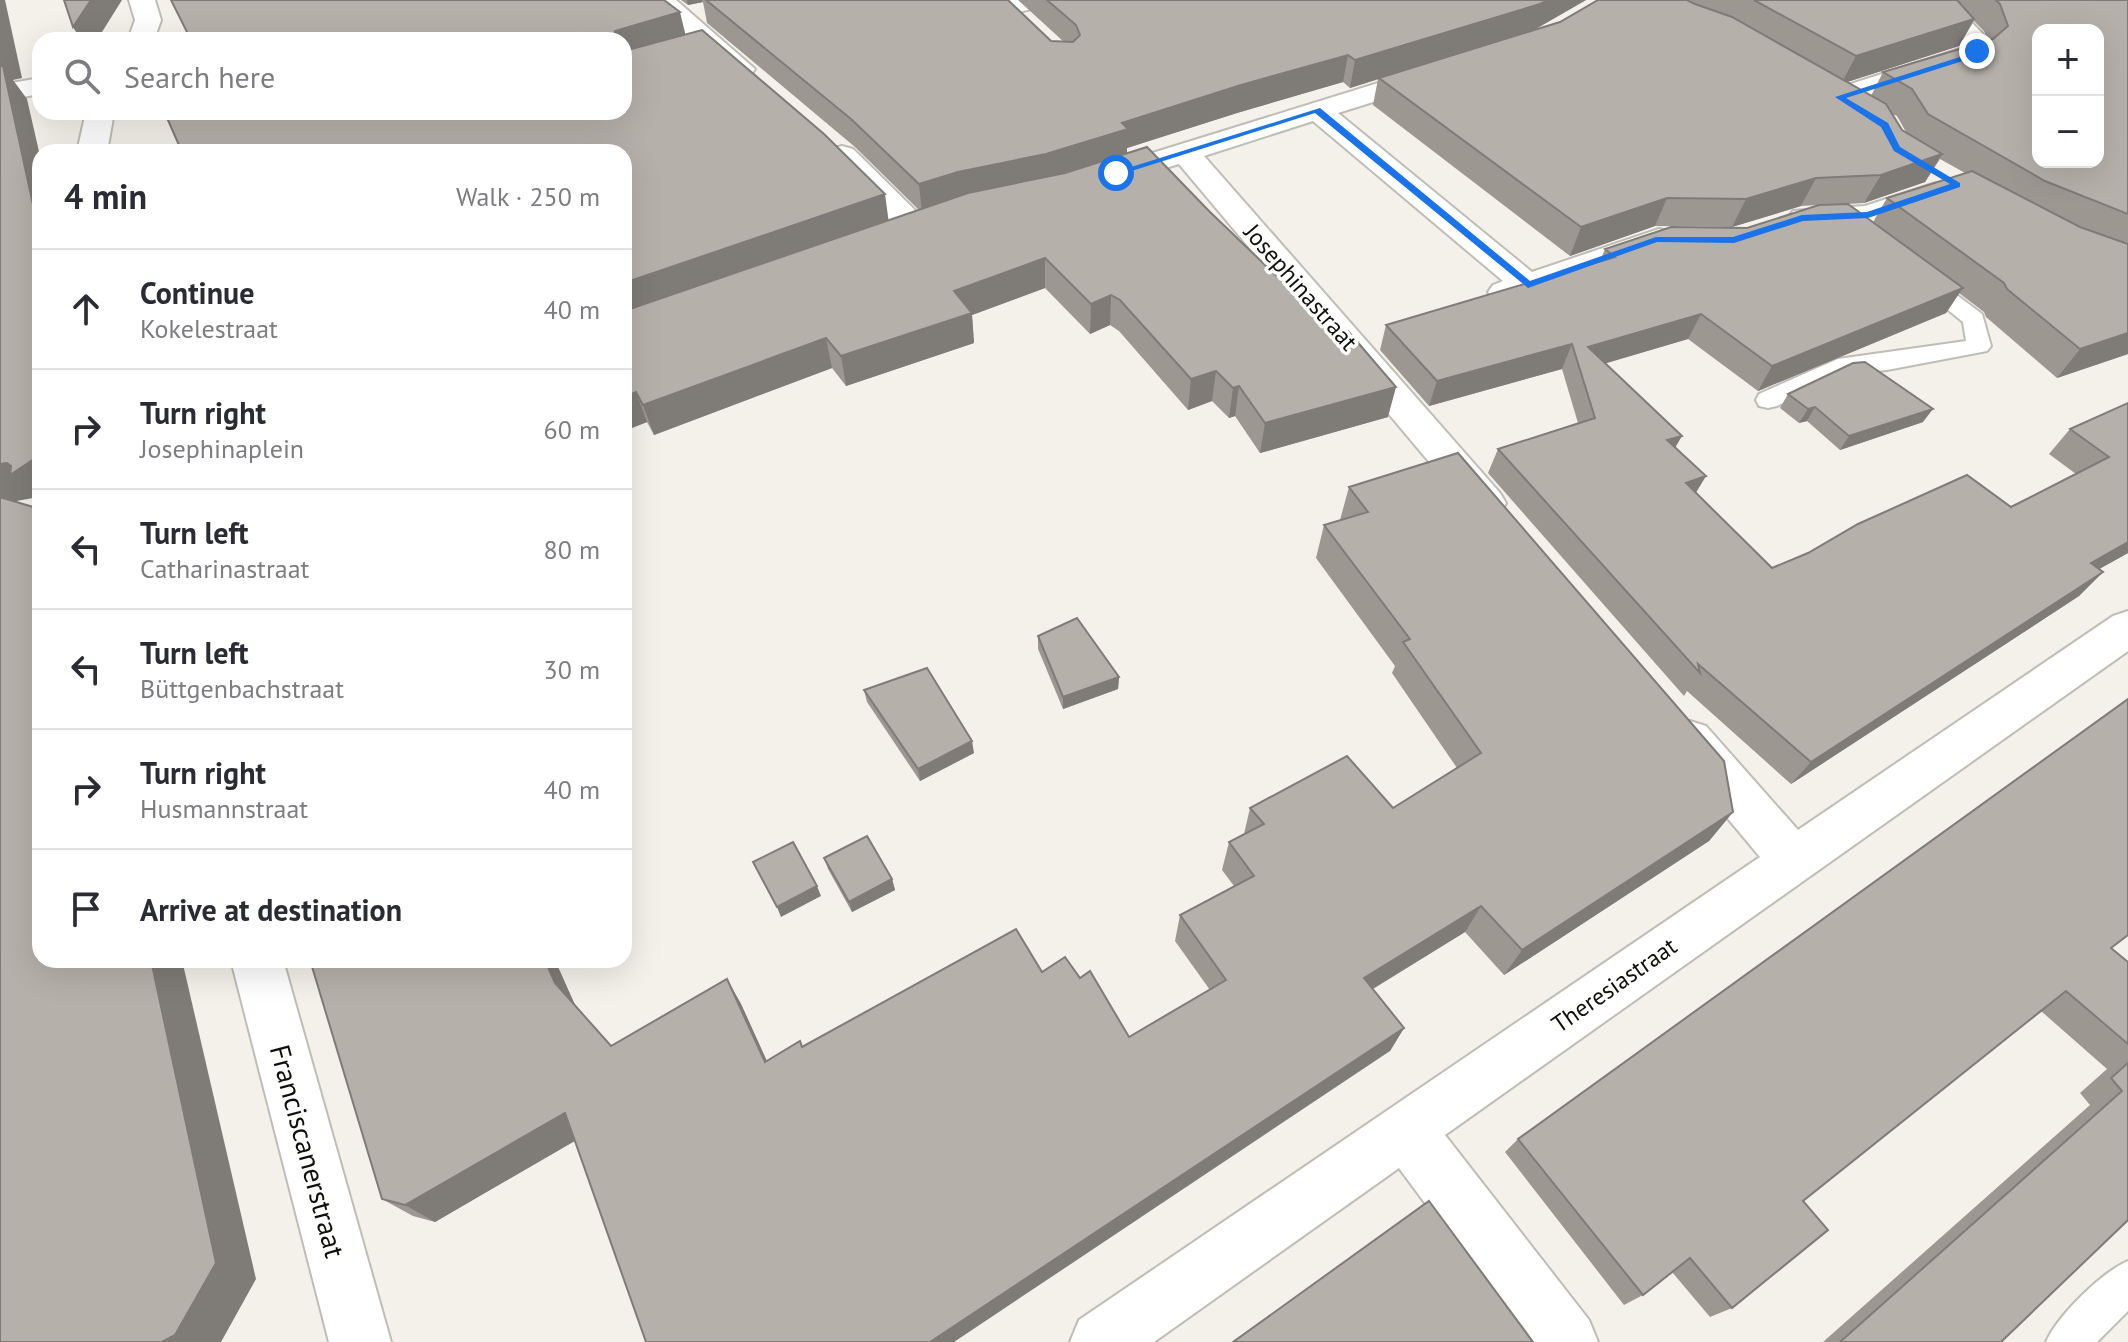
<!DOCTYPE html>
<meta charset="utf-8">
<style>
body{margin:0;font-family:"PT Sans",sans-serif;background:#f2f2f3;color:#2b2b33}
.controls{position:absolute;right:24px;top:24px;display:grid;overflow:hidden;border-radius:16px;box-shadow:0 8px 32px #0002}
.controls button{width:72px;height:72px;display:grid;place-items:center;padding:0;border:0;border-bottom:2px solid #e1e1e2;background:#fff;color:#2b2b33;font:40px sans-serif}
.stop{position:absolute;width:24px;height:24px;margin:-18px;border:6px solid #1a73e8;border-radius:50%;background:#fff}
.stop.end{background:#1a73e8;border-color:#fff;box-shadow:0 2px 8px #0008}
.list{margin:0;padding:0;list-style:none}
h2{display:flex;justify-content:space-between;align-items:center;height:104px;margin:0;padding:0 32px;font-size:34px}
h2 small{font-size:26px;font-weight:400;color:#7c7c81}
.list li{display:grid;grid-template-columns:52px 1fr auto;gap:24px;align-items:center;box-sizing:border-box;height:120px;padding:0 32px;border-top:2px solid #e1e1e2}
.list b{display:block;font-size:30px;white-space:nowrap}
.list p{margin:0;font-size:26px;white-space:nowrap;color:#7c7c81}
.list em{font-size:26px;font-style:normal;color:#7c7c81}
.icon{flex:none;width:44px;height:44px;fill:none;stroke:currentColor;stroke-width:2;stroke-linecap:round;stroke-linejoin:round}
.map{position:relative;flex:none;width:2128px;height:1342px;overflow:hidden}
.search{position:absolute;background:#fff;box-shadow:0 8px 32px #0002;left:32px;top:32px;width:600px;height:88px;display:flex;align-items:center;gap:20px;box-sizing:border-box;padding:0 28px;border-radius:24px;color:#7c7c81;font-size:30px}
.panel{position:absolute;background:#fff;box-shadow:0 8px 32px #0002;left:32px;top:144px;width:600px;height:824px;border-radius:24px}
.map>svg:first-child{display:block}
</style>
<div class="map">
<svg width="2128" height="1342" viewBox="0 0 2128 1342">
<rect width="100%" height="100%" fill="#f3f1e9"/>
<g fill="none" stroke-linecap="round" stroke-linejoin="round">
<defs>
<g id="service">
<polygon points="1922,273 1930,275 1982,314 1991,346 1987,351 1887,370 1843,374 1777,406 1768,408 1759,406 1756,400 1759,394 1838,359 1966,341 1963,322 1911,280 1914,275"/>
<path d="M2128,1261V1311L2097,1342H2046C2057,1316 2102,1272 2128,1261Z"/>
</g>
<g id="minor">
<polygon points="129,0 155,0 161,20 154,40 128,40 135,20"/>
<polygon points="648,0 676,0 755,69 751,75 741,77 731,75"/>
<polygon points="1005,0 1050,0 1046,5 1008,15 999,12 995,7"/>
<polygon points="1921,0 1949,0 1982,33 1990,51 1987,57 1849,103 1839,105 1829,103 1825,97 1829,91 1963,48 1960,42"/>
<polygon points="1433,66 1443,68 1447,74 1443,80 1338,113 1532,272 1659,229 1670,232 1675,239 1670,246 1505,302 1493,299 1488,292 1493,285 1503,281 1313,121 1204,156 1500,493 1506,503 1500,513 1486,517 1472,513 1179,164 1102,187 1091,184 1087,178 1091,172"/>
<polygon points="40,78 40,94 0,101 0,85"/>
<polygon points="86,112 114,112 107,152 77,152"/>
<polygon points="842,146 853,149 926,221 931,228 926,235 915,238 904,235 831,161 827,155 831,149"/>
<path d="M1936,183L1947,185L1951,192L1947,199C1899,215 1845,238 1793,225L1788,218L1793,211L1865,206Z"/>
<polygon points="2128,611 2128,651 1445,1135 1589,1320 1598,1342 1528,1342 1399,1168 1154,1342 1070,1342 1079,1320 1760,857 1674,754 1667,740 1674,726 1690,721 1706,726 1798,830 2113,616"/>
<polygon points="231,960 283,960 391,1342 329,1342"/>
</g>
</defs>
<use href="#service" stroke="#bfbdb6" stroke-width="4"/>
<use href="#minor" stroke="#bfbdb6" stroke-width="4"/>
<use href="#service" fill="#fff" fill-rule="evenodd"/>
<use href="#minor" fill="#fff" fill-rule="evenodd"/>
</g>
<g fill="#9d9792" fill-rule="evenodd">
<path d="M681,0H1008L1051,41L1064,42L1018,0H1586L1534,30L1560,22L1598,0H2128V354L2057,378L1986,317L1984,312L1959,293L1946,313L1758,391L1688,339L1605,363L1675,447L1696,493L1772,568L2011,507L2076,474L2049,454L2070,429L2128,403V553L2099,569L2103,572L2079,596L1791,784L1687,691L1684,696L1488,473L1498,449L1578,423L1562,369L1429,406L1380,350L1386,325L1600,261L1605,249L1747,228L1819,205L1801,206L1732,227L1655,226L1570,256L1373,105L1378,79L1350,88L1343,82L1237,113L1127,148V154L1388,417L1260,453L1235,416L1229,418L1212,401L1188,410L1119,331L1110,325L1090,334L1045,288L972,315L974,343L846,386L832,368L654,435L647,422L624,431V152L686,34L888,220L919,210L855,147L707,23L703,2L688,5ZM1974,21L1984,31L1987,40L1883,72L1871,96L1847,82L1959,46ZM1892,114L1897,116L1906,132L1902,130ZM1940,159L1965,173L1887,198L1873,222L1848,204L1864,203L1925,182Z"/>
<polygon points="1788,394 1923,422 1840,450 1807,421 1799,423 1780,408"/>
<polygon points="1349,487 1733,812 1709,841 1504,975 1465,932 1373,989 1404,1028 1390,1051 575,1140 435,1222 413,1216 382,1199 575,1005 611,1046 727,979 741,1004 767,1061 803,1047 1042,972 1080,978 1129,1037 1210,990 1175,941 1180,915 1234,886 1222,870 1229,842 1244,834 1250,808 1393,808 1457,768 1392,673 1395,666 1316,558 1324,525 1340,520"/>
<polygon points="1038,636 1119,677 1118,689 1063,709 1038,649"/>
<polygon points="864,690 974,753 920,781 867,702"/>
<polygon points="824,858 892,879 895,890 852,912 828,869"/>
<polygon points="2111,948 2128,962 2128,1220 2001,1342 1823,1342 2090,1105 2080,1093 2107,1069 2041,1011 1803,1201 1732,1308 1710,1317 1672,1272 1643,1295 1624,1305 1505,1152 1518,1139"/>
</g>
<g fill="#7f7b77">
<polygon points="0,0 5,0 22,78 13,80 27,99 40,156 40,237 0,83"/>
<polygon points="91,0 122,0 97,40 81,40 73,27"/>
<polygon points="687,0 702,0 703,2 688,5"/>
<polygon points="1548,0 1586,0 1532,31 1350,88 1355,60"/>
<polygon points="680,12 687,41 624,60 624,40 614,40 615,31"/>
<polygon points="1974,19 1959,46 1841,84 1856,56"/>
<polygon points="1348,55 1343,82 1237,113 1127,148 1127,157 922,213 919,184 1241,85"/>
<polygon points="1942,154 1925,182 1864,203 1881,175"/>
<polygon points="1816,178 1801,206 1732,227 1746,199"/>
<polygon points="885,194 889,224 624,317 624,283"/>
<polygon points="1667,198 1655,226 1570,256 1581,227"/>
<polygon points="1045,258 1045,288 972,315 974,343 846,386 841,356 954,291"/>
<polygon points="1963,288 1946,313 1758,391 1772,366"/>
<polygon points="1111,295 1110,325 1090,334 1091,304"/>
<polygon points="1701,314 1688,339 1580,371 1588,347"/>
<polygon points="2128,333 2128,354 2057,378 2080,349"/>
<polygon points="826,338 832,368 654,435 643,405"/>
<polygon points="1572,344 1562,369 1429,406 1437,381"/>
<polygon points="1216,371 1212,401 1188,410 1191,379"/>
<polygon points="1239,386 1235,416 1229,418 1233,388"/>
<polygon points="1396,387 1388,417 1260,453 1265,423"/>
<polygon points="636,392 647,422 624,431 624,397"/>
<polygon points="1815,407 1807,421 1799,423 1808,409"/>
<polygon points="1933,409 1923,422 1840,450 1849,436"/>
<polygon points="1682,436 1668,460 1667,440"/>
<polygon points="40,455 40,506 33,498 0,504 0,464"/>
<polygon points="1706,476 1691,501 1686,483"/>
<polygon points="2128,542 2128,553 2067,587 2091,563"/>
<polygon points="2103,572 2079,596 1791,784 1811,762"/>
<polygon points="1119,677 1118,689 1063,709 1063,697"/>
<polygon points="972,741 974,753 920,781 918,769"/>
<polygon points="1733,812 1709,841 1504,975 1522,950"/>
<polygon points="892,879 895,890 852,912 849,902"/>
<polygon points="817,886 821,896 781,917 777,907"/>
<polygon points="1481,906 1465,932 1351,1002 1364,978"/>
<polygon points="151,960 182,960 256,1279 221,1342 162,1342"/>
<polygon points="545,960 555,960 576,1007 555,983"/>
<polygon points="727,979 741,1004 777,1084 765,1062"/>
<polygon points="1404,1028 1390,1051 954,1342 930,1342"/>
<polygon points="565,1113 587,1134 435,1222 405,1205"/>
</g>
<g fill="#b6b0aa" stroke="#7f7b77" stroke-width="2" fill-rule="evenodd">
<polygon points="64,0 91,0 73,27"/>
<polygon points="171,0 664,0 680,12 615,31 614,40 191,40"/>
<polygon points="706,0 1008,0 1051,41 1073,42 1080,35 1076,25 1047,0 1548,0 1540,4 1355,60 1348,55 1241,85 1122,123 1128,129 1046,154 958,172 919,184 851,119"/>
<polygon points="1598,0 1687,0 1695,4 1732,17 1886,104 1902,130 1942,154 1881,175 1816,178 1746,199 1667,198 1581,227 1379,78 1560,22"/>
<polygon points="1754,0 1957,0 1974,19 1856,56"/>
<path d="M1996,0H2128V214L2045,181L1928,114L1912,89L1883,72L1993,39L2008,26L2000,4ZM2038,30H2098V162H2038Z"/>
<polygon points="702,30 824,134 885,194 624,283 624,152 182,152 167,118 190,112 624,112 624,51"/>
<polygon points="0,66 3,66 40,237 40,455 10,475 11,466 7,463 0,464"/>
<polygon points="1147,147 1210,212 1337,334 1348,331 1396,387 1265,423 1239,386 1233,388 1216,371 1191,379 1120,300 1111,295 1091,304 1045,258 954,291 972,313 841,356 826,338 643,405 636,392 624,397 624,311 968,193 1065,173"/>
<polygon points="1972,171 2080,227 2128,244 2128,333 2080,349 2007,289 2004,283 1887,198"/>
<polygon points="1848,204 1963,288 1772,366 1701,314 1588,347 1682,436 1667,440 1706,476 1686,483 1772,568 1808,553 1858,524 1967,475 2011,507 2109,457 2070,429 2128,403 2128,542 2091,563 2103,572 1811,762 1698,664 1700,673 1498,449 1595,418 1572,344 1437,381 1386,325 1615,257 1605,249 1671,227 1747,228 1819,205"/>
<polygon points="1865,362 1933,409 1849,436 1815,407 1808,409 1788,394 1853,363"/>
<polygon points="1458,453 1724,761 1733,812 1522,950 1481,906 1364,978 1404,1028 930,1342 646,1342 565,1113 405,1205 382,1199 310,960 545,960 555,983 611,1046 727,979 765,1062 800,1041 802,1047 1016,929 1042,972 1065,957 1080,978 1090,971 1129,1037 1226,980 1180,915 1254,876 1229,842 1264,824 1250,808 1347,756 1393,808 1481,753 1403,642 1410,639 1324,525 1368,512 1349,487"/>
<polygon points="0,498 3,498 40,509 40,960 151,960 216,1263 175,1335 162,1342 0,1342"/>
<polygon points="1077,618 1119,677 1063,697 1038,636"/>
<polygon points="927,668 972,741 918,769 864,690"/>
<polygon points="2128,699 2128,935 2111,948 2128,962 2128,1044 2066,991 1803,1201 1828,1230 1732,1308 1690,1258 1643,1295 1518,1139"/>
<polygon points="867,836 892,879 849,902 824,858"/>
<polygon points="793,842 817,886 777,907 753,862"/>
<polygon points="2128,1063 2128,1220 2001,1342 1840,1342 2122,1091 2111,1078"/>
<polygon points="1429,1201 1533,1342 1233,1342"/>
</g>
<polygon fill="#1a73e8" points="1974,49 1981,51 1969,59 1846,98 1888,123 1900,147 1960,183 1960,187 1868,218 1803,221 1734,243 1657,242 1528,288 1315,113 1119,175 1112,173 1320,108 1530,281 1656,237 1733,237 1802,215 1867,212 1950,184 1894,151 1881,127 1835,97 1963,56"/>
<g text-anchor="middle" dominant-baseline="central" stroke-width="7" stroke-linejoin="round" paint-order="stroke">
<g font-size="24" fill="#100f0c" stroke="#fff">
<text transform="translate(1301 287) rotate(49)">Josephinastraat</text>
<text transform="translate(1614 985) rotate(-35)">Theresiastraat</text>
</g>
<g font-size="28" fill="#100f0c" stroke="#fff">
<text transform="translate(308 1151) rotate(75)">Franciscanerstraat</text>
</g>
</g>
</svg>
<div class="controls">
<button>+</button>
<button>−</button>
</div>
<div class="stop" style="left:1116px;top:173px"></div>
<div class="stop end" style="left:1977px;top:51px"></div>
<div class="search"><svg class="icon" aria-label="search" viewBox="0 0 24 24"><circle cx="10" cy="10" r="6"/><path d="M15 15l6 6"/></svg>Search here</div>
<section class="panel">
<h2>4 min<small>Walk · 250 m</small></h2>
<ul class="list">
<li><svg class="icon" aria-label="ahead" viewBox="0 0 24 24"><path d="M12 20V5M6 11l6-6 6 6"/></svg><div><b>Continue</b><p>Kokelestraat</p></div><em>40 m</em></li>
<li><svg class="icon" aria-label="right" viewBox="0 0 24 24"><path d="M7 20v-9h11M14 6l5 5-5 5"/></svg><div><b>Turn right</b><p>Josephinaplein</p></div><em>60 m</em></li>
<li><svg class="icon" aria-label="left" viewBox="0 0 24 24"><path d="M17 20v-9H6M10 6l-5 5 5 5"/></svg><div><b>Turn left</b><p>Catharinastraat</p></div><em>80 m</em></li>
<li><svg class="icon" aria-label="left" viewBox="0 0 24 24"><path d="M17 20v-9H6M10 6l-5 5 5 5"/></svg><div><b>Turn left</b><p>Büttgenbachstraat</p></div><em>30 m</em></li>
<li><svg class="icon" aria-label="right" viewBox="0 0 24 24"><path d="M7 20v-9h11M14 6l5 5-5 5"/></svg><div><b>Turn right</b><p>Husmannstraat</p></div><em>40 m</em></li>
<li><svg class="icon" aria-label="arrive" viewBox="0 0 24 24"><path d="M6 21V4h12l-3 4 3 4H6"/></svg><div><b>Arrive at destination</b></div></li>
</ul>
</section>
</div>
